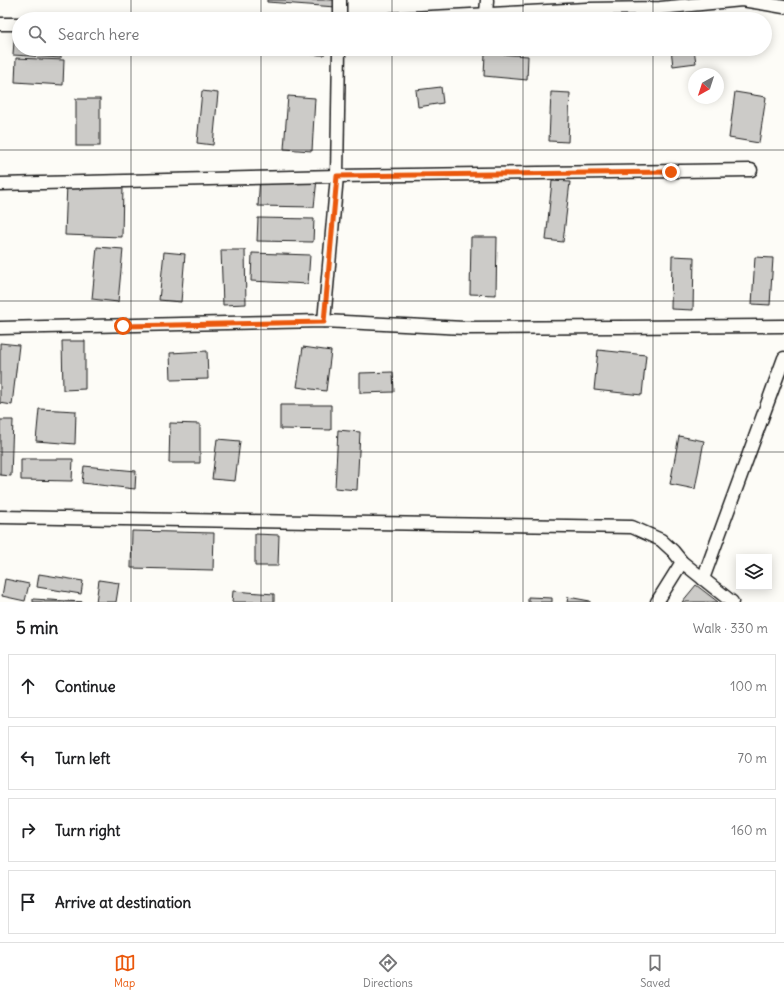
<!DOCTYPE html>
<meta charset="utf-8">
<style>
body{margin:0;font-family:Delius,sans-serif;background:#f2f2f2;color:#202124}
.controls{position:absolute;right:12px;bottom:12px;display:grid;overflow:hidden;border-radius:0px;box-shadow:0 2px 10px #0003}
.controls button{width:36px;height:36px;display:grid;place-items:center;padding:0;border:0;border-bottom:1px solid #e0e0e0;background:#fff;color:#202124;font:20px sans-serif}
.compass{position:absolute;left:688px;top:68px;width:36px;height:36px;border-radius:50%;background:#fff;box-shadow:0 2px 10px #0003;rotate:219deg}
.stop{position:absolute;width:12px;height:12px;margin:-9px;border:3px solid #ea580c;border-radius:50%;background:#fff}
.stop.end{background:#ea580c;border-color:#fff;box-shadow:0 1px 4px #0008}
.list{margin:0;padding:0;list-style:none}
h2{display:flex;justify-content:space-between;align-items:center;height:52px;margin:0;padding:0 16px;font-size:17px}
h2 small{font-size:13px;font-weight:400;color:#757577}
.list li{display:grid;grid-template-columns:26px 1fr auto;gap:12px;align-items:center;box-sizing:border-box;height:64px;margin:0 8px 8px;padding:0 8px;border:1px solid #e0e0e0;border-radius:0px}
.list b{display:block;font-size:15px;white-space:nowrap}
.list em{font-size:13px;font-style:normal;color:#757577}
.icon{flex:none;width:22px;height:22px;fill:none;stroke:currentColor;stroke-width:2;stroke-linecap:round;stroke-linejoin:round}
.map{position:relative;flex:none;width:784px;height:602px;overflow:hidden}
.search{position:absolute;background:#fff;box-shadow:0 2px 10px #0003;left:12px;right:12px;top:12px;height:44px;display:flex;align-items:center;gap:10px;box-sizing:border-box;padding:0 14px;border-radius:22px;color:#757577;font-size:15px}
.sheet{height:340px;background:#fff}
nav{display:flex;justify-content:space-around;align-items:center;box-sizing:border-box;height:56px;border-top:1px solid #e0e0e0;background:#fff;font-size:11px;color:#757577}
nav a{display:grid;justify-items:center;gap:2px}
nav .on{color:#ea580c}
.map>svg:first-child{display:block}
</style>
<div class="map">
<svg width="784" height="602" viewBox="0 0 784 602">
<rect width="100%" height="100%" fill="#fdfcf7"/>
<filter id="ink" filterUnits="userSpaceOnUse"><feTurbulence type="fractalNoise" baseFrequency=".025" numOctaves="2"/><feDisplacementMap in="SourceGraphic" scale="8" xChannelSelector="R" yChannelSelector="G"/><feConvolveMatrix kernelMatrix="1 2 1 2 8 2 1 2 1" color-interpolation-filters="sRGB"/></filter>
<g filter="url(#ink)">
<g fill="#cccbc8" stroke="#1c1c1c">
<polygon points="267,0 336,0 336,7 267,2"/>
<polygon points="15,27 19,28 19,49 61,49 61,58 13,55"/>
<polygon points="270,49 325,49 324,55 270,53"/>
<polygon points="671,49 694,49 696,63 673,66"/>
<polygon points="485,53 528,56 527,80 484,76"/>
<polygon points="16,58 64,60 63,85 15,82"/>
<polygon points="441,87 443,103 418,107 416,90"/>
<polygon points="202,91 218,93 213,145 197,143"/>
<polygon points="551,92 570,93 568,142 549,141"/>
<polygon points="735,92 766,97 759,143 729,138"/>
<polygon points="288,96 315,98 312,151 284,149"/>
<rect x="76" y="99" width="24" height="47"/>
<polygon points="260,176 317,179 314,207 258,206"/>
<polygon points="552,181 570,182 563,242 546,240"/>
<polygon points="67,183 123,186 122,237 65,235"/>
<polygon points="258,218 314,219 313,242 257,241"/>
<polygon points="471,237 497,237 496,295 470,294"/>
<polygon points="97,247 123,249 118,302 92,299"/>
<polygon points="221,250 245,250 246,304 223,305"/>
<polygon points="164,252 185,254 181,302 159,300"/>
<polygon points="252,253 310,255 308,284 251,281"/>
<polygon points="672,256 694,257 693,310 671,309"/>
<polygon points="755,257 773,258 770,305 752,304"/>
<polygon points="62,341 85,341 85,389 63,390"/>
<polygon points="0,343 19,345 12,405 0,403"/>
<polygon points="303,347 331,351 326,391 297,387"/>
<polygon points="598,350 646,355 642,395 594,390"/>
<polygon points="207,351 208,379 171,380 170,353"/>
<polygon points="393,372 394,392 360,393 360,373"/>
<polygon points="280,405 331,405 331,430 280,429"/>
<polygon points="39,409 76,411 75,444 36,441"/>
<polygon points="0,420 13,420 11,476 0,475"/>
<polygon points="170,423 200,424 200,463 169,463"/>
<polygon points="338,430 360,432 357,490 335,488"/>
<polygon points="679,436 704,441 695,489 670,484"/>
<polygon points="217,439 240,441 235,481 212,479"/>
<polygon points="21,459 73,459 72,481 21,480"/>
<polygon points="84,466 136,471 135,489 82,483"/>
<polygon points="132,531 214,533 213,570 131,568"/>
<polygon points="255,534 279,535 278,566 255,566"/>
<polygon points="39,574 83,581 81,594 37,587"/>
<polygon points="5,579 29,584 25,601 2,596"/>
<polygon points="99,580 119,583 116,602 96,602"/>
<polygon points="696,585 718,602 682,602"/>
<polygon points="233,591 274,594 274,602 232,602"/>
<polygon points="528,597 552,598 552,602 528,602"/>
<polygon points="568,597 590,601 590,602 567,602"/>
<polygon points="33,599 83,602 33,602"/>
</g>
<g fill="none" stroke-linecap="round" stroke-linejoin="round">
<defs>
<g id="street">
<polyline points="486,14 487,0"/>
<polyline points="340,19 340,0"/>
<polyline points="391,19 587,9 660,8 742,0 784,7"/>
<polyline points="0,24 19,24"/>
<polyline points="0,184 337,176 751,170"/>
<polyline points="324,321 337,176 339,49"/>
<polyline points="0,328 324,321 464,328 784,326"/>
<polyline points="0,517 632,527 661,540 673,551 682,562 732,602"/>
<polyline points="703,579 784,358"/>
<polyline points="657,602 682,562"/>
</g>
</defs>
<use href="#street" stroke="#1c1c1c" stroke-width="15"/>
<use href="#street" stroke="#fdfcf7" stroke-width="12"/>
</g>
</g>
<g fill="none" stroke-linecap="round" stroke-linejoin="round" filter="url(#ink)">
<polyline stroke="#ea580c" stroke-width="5" points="123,326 324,322 337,176 671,172"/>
</g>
<path fill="none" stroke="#1c1c1c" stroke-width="1" stroke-opacity="0.55" d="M131,0V19M261,0V19M392,0V19M523,0V19M653,0V19M131,49V602M261,49V602M392,49V602M523,49V602M653,49V602M0,150H784M0,301H784M0,452H784"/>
</svg>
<div class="controls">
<button><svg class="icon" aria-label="layers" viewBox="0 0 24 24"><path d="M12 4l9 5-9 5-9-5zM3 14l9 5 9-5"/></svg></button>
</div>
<svg class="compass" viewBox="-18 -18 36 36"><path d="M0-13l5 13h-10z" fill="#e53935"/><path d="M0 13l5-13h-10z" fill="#757577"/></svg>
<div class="stop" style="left:123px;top:326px"></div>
<div class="stop end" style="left:671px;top:172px"></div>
<div class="search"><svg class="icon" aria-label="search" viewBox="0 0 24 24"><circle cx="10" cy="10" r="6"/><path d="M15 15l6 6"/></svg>Search here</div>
</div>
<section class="sheet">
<h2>5 min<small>Walk · 330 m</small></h2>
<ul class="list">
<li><svg class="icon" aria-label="ahead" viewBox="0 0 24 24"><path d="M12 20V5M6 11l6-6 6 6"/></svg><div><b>Continue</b></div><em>100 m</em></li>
<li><svg class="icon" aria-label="left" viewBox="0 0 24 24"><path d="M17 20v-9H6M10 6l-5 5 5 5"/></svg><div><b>Turn left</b></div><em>70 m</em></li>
<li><svg class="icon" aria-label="right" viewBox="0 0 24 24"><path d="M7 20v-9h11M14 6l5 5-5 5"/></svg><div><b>Turn right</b></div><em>160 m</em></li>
<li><svg class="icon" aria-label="arrive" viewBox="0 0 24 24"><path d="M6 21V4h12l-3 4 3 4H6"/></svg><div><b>Arrive at destination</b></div></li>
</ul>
</section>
<nav>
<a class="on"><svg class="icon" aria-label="map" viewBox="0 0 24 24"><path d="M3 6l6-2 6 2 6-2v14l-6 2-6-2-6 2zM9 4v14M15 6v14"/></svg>Map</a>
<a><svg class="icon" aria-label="directions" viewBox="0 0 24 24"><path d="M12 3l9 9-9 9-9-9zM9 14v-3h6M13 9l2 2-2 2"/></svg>Directions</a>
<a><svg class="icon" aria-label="saved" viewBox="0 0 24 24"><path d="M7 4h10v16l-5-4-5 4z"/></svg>Saved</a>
</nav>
